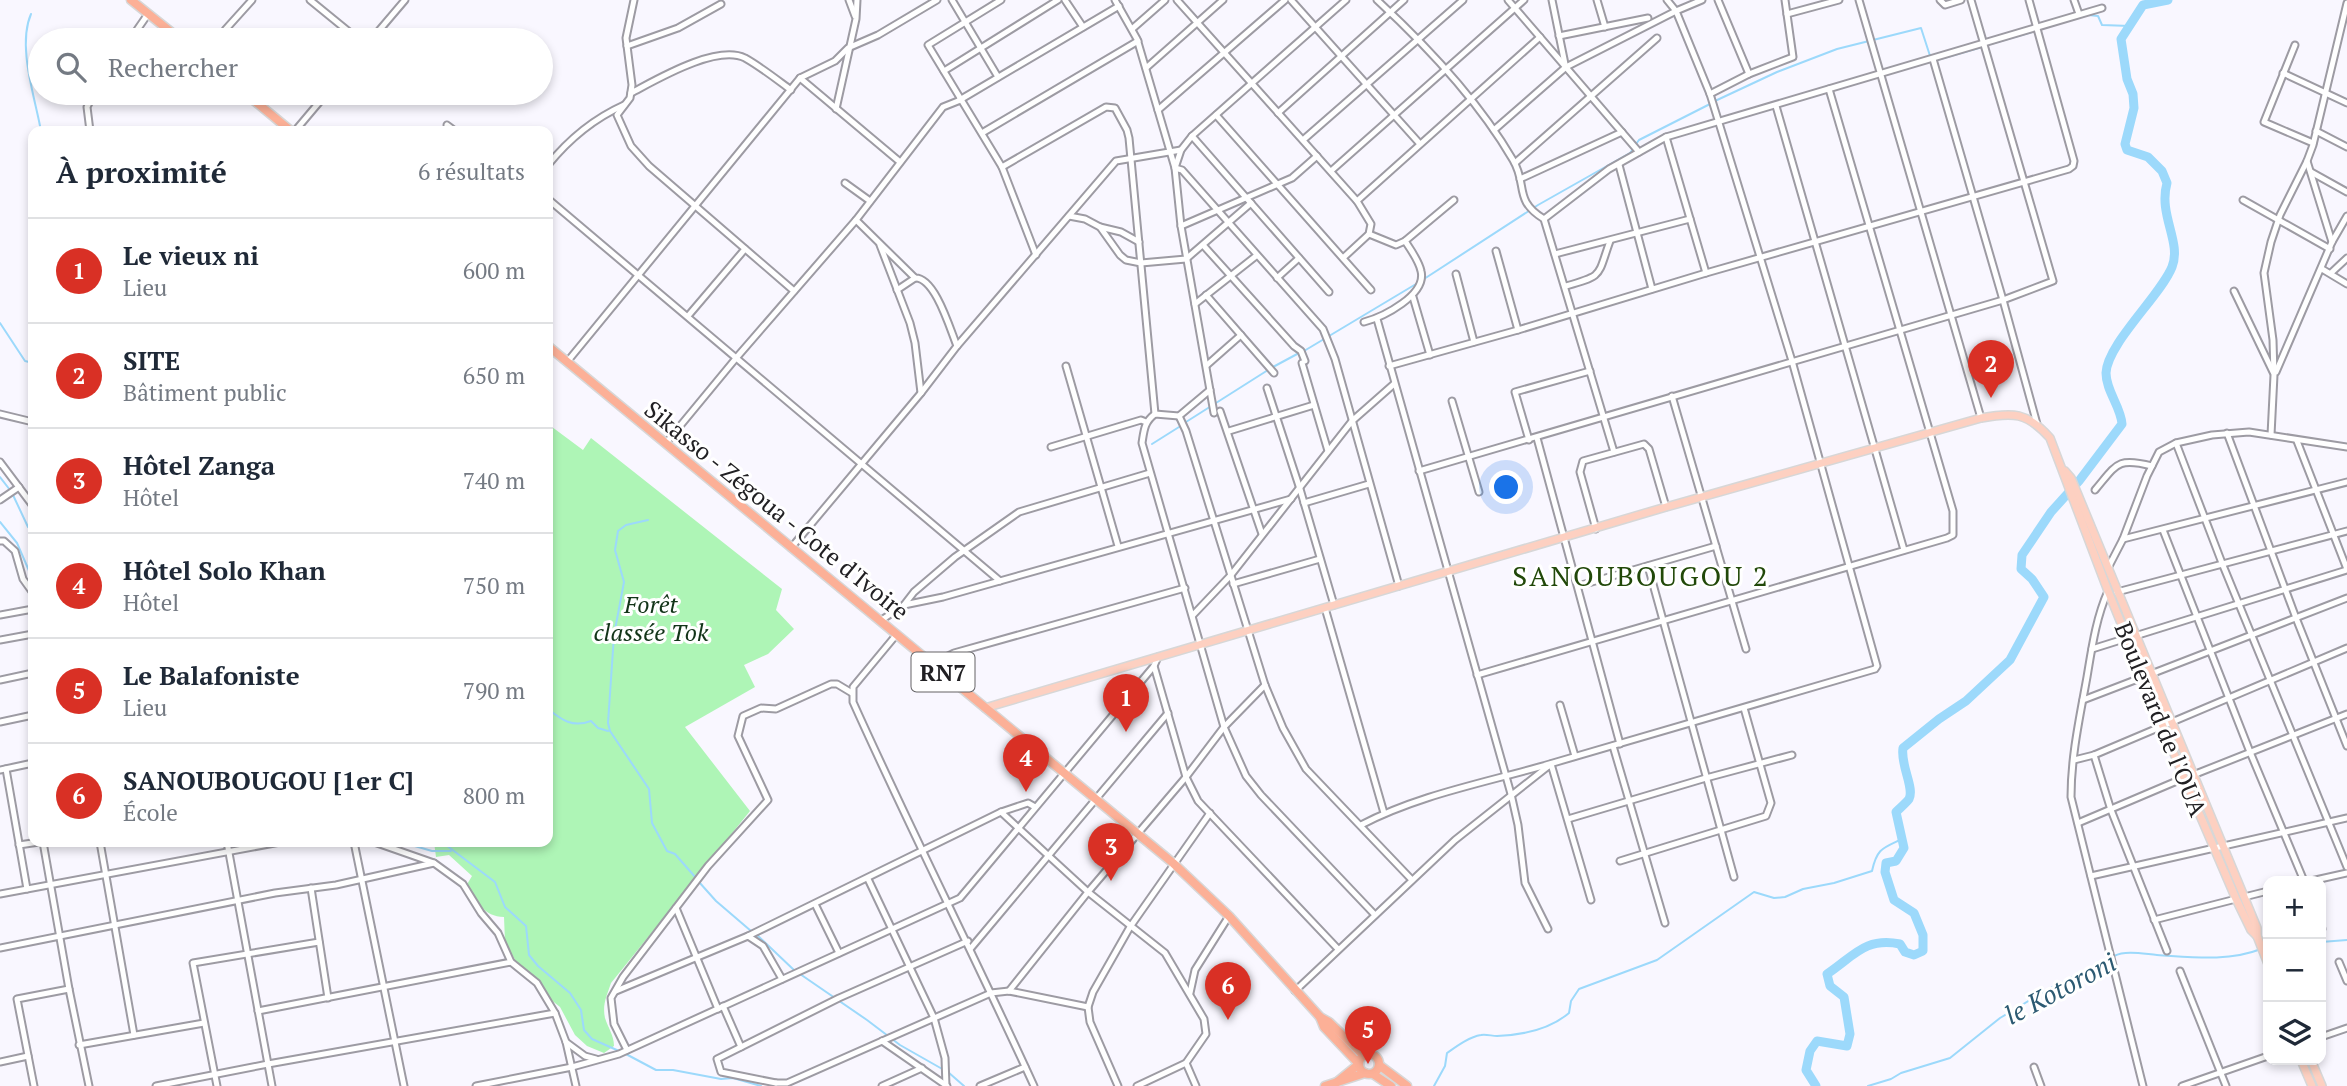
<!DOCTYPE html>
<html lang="fr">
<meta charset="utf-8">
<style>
body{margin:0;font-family:"PT Serif",serif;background:#f2f2f3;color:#1f2937}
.controls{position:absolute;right:21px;bottom:21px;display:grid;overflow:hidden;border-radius:14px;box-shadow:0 4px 10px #0003}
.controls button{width:63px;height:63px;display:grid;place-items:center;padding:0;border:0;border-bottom:2px solid #e0e1e3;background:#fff;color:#1f2937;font:35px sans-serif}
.you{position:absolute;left:1507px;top:488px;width:24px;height:24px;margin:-18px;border:5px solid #fff;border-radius:50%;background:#1a73e8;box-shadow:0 0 0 10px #1a73e833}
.badge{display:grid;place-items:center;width:46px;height:46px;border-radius:50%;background:#d93025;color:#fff;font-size:23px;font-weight:700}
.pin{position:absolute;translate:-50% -58px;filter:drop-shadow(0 2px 4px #0008)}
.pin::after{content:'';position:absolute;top:37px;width:24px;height:21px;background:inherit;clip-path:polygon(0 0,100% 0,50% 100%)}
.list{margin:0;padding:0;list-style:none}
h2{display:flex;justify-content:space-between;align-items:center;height:91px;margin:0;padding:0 28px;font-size:30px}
h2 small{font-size:23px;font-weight:400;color:#747a83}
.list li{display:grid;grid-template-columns:46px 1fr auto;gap:21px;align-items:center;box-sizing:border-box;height:105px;padding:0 28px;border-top:2px solid #e0e1e3}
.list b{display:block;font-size:26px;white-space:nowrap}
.list p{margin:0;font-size:23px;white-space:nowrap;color:#747a83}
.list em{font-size:23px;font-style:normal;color:#747a83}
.icon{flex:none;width:38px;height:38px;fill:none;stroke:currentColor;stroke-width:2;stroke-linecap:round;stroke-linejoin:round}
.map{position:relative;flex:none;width:2347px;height:1086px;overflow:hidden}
.search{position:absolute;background:#fff;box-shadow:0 4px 10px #0003;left:28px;top:28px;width:525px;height:77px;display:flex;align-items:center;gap:18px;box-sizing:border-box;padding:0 24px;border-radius:38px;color:#747a83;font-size:26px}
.panel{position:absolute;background:#fff;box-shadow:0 4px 10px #0003;left:28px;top:126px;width:525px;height:721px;border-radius:14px}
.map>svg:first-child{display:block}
</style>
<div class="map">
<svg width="2347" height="1086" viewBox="0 0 2347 1086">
<rect width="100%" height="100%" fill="#f9f7ff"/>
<path fill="#aef5b6" d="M548,424L583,450L591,438L782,589L776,610L794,629L768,654L744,665L755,687L685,727L750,811L611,983C607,995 602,1005 605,1018C608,1028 614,1035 614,1046L604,1053L587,1046L575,1035L560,1007L550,999L535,977L518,965L505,942L504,917C484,917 476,900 466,886L472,876L449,855L436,857L434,842H548Z"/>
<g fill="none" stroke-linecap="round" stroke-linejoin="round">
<g stroke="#9cd9fb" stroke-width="2">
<path d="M31,14C17,46 35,97 41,131"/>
<polyline points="2088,15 2098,16 2102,25 2130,26"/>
<polyline points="2041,29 2056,24"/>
<polyline points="1987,45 2036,31"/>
<polyline points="1937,60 1982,47"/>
<polyline points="1715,101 1777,72 1837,49 1921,28 1932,62"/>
<polyline points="1636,144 1639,140 1710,104"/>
<polyline points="1424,279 1538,205 1630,153 1633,149"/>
<polyline points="0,323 25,361 33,363"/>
<polyline points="1304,351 1416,284"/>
<polyline points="1273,367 1299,353"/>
<polyline points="1186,422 1268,370"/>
<polyline points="1152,444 1179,427"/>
<polyline points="0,477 10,490"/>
<polyline points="13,495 28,527 33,531"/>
<polyline points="648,520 626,525 618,531 615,550 624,582 614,635 608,723 610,731 649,789 652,823 667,851 675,854 696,878"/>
<polyline points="0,522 17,543 33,580"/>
<path d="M548,709C562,720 572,728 591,721L598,728L608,731"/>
<polyline points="401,842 432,851 451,851"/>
<polyline points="442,842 495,882 505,907 526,926 529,955 538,966 570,993 581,1010 584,1030 592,1039 619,1051"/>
<polyline points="699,882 716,901 751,931"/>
<polyline points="756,934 795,971"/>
<polyline points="2321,942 2347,940"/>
<path d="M2114,956C2126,950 2144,954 2157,955C2191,957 2228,962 2261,949"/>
<polyline points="800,974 867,1020 900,1045 944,1070"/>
<polyline points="624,1053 656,1070 673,1070 721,1079 733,1078 761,1086"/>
<polyline points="948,1072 964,1086"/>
<path d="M1434,1086L1445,1066L1447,1053C1457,1046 1469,1037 1481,1035C1486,1034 1492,1036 1497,1036C1523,1035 1549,1030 1569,1013L1571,1001L1579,989L1657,960L1754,892L1774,898L1785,897L1803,889L1834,883L1872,871C1877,848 1883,848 1902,839"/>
<polyline points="1868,1086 1891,1079 1901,1073 1950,1058 2000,1018 2045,991 2109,959"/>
</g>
<path stroke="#9cd9fb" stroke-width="9" d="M1816,1086L1806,1070L1810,1051L1817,1041L1847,1046L1850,1034L1844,997L1830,986L1827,974C1854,956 1865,937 1900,944L1905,952L1914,955L1923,951V935L1914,913L1894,900L1885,872L1886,863L1896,861L1904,848L1896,812C1900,808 1906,803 1909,799C1915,788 1900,765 1903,748L1939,719L1966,701L2010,660L2044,597L2032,579L2021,569L2022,555L2051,512L2079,481L2122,424C2121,407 2106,391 2106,373C2107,344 2161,295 2172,267C2182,242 2158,215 2167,183L2162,171L2148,157L2127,150L2125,144L2134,108L2133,94L2127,79L2121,39L2143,5L2168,0"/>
<defs>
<g id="minor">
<polyline points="310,0 359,40"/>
<polyline points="634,0 626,38 632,85 630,98 617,115 631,146 649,166 794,291"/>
<polyline points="849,0 855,16"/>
<polyline points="952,0 998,77"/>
<polyline points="1001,0 928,45 1002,167 1036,255"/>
<polyline points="1065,0 1083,27"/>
<polyline points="1115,0 1137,39 1175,168 1181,226 1214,413"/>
<polyline points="1177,0 1357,201"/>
<polyline points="1291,0 1420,144"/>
<polyline points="1346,0 1192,136 1181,150 1175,168 1182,170 1323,329 1335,359 1399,586"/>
<path d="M1377,0C1428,47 1478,100 1513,160C1528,185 1513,200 1544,219L1614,452"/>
<polyline points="1508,0 1639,152"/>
<polyline points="1552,0 1565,64"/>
<polyline points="1597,0 1605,27"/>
<polyline points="1718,0 1749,74"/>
<polyline points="1859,0 1981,418"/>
<polyline points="1940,0 1945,5 1961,0"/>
<polyline points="2074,0 2079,14"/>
<polyline points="1787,14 1839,0"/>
<polyline points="1132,29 1165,0"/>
<polyline points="225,30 252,0"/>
<polyline points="1559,36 1648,18"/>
<polyline points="130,40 148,14"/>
<polyline points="371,40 405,0"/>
<polyline points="2295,45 2264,122 2313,143"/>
<polyline points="627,46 678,28 721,4"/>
<polyline points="1933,59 2003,300 2037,424"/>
<polyline points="1146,68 1223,0"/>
<polyline points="944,71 1058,0"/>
<polyline points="2283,73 2347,103"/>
<polyline points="800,78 900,162"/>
<path d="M631,93C656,80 716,44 745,58C761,67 776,79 791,90"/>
<polyline points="1710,94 1749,74 1793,57 1785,0"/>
<polyline points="1776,106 1904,550"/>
<polyline points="836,109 856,19 857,0"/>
<polyline points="1158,110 1285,0"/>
<polyline points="1278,113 1404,0"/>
<polyline points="1216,115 1371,290"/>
<polyline points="447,125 455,131"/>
<polyline points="1494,130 1566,67 1676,11 1702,0"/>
<polyline points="90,131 87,107 94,93"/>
<polyline points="295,131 327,93"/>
<polyline points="2316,131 2347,147"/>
<polyline points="982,133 1138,41"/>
<polyline points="1192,136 1329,292"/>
<polyline points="1666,137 1706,273"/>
<polyline points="1303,140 1463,0"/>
<polyline points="2307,161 2332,242"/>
<polyline points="1515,163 1657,38"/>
<path d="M548,165C569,139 593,119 624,105"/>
<polyline points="1619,165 1652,289"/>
<polyline points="1002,167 1106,107 1115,108 1127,130 1129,138 1155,414"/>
<polyline points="1331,171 1524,0"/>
<polyline points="2311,172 2347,192"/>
<polyline points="1520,179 1622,132"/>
<polyline points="845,183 870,201"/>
<polyline points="548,199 1000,581"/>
<polyline points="2243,200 2330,249"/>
<polyline points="1069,216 1085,219 1100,227 1120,255 1126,260 1141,263 1186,259 1251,203"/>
<polyline points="1544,219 1609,169 1666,137 2102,8"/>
<path d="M856,220L915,278C935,277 950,329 957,346"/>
<polyline points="1181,226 1292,178 1317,156"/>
<polyline points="1100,227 1121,232 1139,242"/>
<polyline points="1369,234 1396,245 1405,241 1454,200"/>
<polyline points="880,245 910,323 915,343 921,393"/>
<polyline points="1203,245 1294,346 1301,351 1305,361"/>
<polyline points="1496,251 1518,330"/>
<polyline points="1555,254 1690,219"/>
<polyline points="1343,258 1369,234 1371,224 1357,201 1540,37"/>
<polyline points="2322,269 2347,284"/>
<polyline points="2331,273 2347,258"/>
<polyline points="1456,274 1474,342"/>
<polyline points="1277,278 1299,258"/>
<path d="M1566,286C1604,275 1597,277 1610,241"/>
<polyline points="897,290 915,278"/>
<polyline points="2234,291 2273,372"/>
<polyline points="1206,295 1274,373"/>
<polyline points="1413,297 1430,355"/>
<polyline points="1195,304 1256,256"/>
<polyline points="688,316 745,249"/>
<polyline points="1377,319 1511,794 1518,825 1525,883 1548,929"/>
<path d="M1364,322C1383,317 1427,295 1421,271C1419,261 1411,250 1405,241"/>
<polyline points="567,362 800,78 835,61 848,48 878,35 937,0"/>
<polyline points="1302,363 1328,451"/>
<polyline points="1207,365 1241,335"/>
<polyline points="1066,366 1118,546"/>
<polyline points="1389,366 1518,330 1706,273 2069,169 2073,166 2074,161 2029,0"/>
<polyline points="2276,372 2332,242 2347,216"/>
<polyline points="1267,388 1300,489 1334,605"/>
<path d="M1210,390L1179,416L1155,414C1144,422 1144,431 1142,443L1224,727L1246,776L1261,795L1375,915"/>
<polyline points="1672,396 1746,649"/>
<polyline points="1452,401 1479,492"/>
<polyline points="1220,411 1262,534"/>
<polyline points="0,414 33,422"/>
<polyline points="1179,416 1186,431 1265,685 1283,728 1306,769 1412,880"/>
<polyline points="1229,431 1314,405"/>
<polyline points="2227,433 2296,618 2347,746"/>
<polyline points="2271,435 2274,375 2273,340 2264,273 2271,242 2280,215 2307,161 2313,145 2347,3"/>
<polyline points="1537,438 1620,744"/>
<polyline points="1529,440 1515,392 1590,371"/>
<polyline points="2297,441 2347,569"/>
<polyline points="666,443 737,357 856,220 943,107 958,101 1119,6"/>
<polyline points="2176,443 2222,563 2347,867"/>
<polyline points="1051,447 1141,420 1146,422"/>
<polyline points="0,462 33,506"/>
<polyline points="1419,471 2003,300 2053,281 1971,0"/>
<path d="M2095,490C2117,464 2117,457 2152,466"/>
<polyline points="0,500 19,487"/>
<polyline points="1304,503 1369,484"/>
<polyline points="1596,529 1580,472 1583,461 1644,444 1649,449 1666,507"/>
<polyline points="2163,530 2250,752 2304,881"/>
<polyline points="2123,539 2347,482"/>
<polyline points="0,541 4,541 15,551 23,579 33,593"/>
<polyline points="791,548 921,393 957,346 1116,161 1181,150"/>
<polyline points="1648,566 1734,877"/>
<polyline points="2108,568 2123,539 2147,476 2159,452 2176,443 2212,435 2249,432 2347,447"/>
<polyline points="1233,584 1320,559"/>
<polyline points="1578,586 1716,546"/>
<path d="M2108,591C2096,618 2092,647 2087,677C2080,716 2071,756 2071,797L2143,1086"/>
<polyline points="2117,592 2347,531"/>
<polyline points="904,605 914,592 955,557 1019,512 1150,473"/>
<polyline points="1325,608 1384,813"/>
<polyline points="0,615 33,609"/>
<polyline points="1193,615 1231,575 1352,421 1394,384"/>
<polyline points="880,621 904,605 943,597 1291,499"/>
<path d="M897,634L853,687V702C911,831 975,957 1034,1086"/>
<polyline points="2135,636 2347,570"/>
<polyline points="0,640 33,634"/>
<polyline points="2092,649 2127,638"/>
<polyline points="1154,666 1186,777 1198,801 1338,949"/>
<polyline points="937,668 946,657 954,653 1185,588"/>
<polyline points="2151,674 2347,598"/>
<polyline points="1477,675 1947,538 1953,535 1953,511 1829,89"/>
<polyline points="0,680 33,673"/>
<polyline points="2083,700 2143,677"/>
<polyline points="1560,705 1575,756"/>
<polyline points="0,722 33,715"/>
<polyline points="1613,746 1665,923"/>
<polyline points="2094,755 2111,810 2167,951"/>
<polyline points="2074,760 2094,755 2347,648"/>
<polyline points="6,769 27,889"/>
<polyline points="0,770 33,763"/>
<polyline points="2193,775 2347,714"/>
<polyline points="1001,812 1088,892 1165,953 1204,1019 1206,1034 1186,1063 1137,1086"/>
<polyline points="1568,819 1706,778 1792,755"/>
<polyline points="2078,823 2184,778"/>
<path d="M1361,825C1420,794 1489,782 1553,763C1660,732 1767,701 1875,669L1877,666L1792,361L1719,123L1710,94L1676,11L1667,0"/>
<polyline points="43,842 69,989 89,1086"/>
<polyline points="100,842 134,1035"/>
<polyline points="227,842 272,1086"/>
<polyline points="354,842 404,1086"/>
<polyline points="374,842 434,863 463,884 481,913 498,933 511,962 537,983 555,1013 566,1042 576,1086"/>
<polyline points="19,845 39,842"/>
<polyline points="1620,861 1766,816 1771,803 1744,708"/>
<polyline points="2091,876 2347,818"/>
<polyline points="868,879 934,1018 945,1058 946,1086"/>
<polyline points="2311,881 2347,873"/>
<polyline points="311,888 328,998"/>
<polyline points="0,894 280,842"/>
<polyline points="2244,897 2268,891"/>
<polyline points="815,904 839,953"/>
<polyline points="676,908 718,1009"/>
<polyline points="2154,920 2236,899"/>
<polyline points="2321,925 2322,929"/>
<polyline points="748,936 1001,812 1028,803 1035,807"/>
<polyline points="0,948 275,893 336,885 434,863"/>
<polyline points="971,948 1168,713"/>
<polyline points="2339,962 2347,981"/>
<polyline points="2180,971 2226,1086"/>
<polyline points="616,991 748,936 763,946 782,979"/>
<polyline points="1009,991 1088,892 1186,777 1224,727 1265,685"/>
<polyline points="1295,991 1455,840 1551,764 1591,900"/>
<polyline points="1190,993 1195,970 1229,916"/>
<polyline points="723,1006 741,1047"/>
<polyline points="258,1011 511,962"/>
<polyline points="2321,1037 2347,1028"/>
<polyline points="882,1041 947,1086"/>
<polyline points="566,1042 585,1056 596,1059"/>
<polyline points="79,1045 204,1023"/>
<polyline points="627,1050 614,1024 611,998 623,977 708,866 768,800 738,736 743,716 761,708 776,709 831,684 837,684 852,693"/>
<polyline points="0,1062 28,1056"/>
<polyline points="1186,1063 1196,1086"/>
<polyline points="2034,1067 2041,1086"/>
<polyline points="776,1083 721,1072 717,1059 839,998 968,941"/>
<polyline points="776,1083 787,1083 991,993 1009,991 1088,1007"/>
<polyline points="34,1086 17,999 69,989"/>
<polyline points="156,1086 268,1064 555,1013"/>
<polyline points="217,1086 193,963 319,942"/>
<polyline points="476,1086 572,1067 619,1054 960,898 1154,666 1158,657"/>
<polyline points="882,1086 922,1068"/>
<polyline points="980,1086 1025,1067"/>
<polyline points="1118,1086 1090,1022 1088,1007 1093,992 1130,927 1210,813"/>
<polyline points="2182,1086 2268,1056"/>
</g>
<g id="major">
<polyline points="2065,471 2071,478 2257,928 2257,936 2268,964"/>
<path d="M985,708L1666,507L1981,418C2013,412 2027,412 2050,438L2108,591L2184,778L2236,899L2251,930L2257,936"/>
<polyline points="2301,1060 2312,1086"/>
<polyline points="2311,1060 2322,1086"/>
</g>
<g id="highway">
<polyline points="131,0 181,40"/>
<polyline points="245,93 291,131"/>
<polyline points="548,346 1173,863 1229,916 1320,1017 1329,1022 1364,1056"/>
<polyline points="1320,1017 1324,1027 1359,1064 1337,1082"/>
<circle cx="1369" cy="1064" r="10"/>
<polyline points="1379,1065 1407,1086"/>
<polyline points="1373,1074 1391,1086"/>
<polyline points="1325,1086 1365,1073"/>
</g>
</defs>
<use href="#minor" stroke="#9d9ba3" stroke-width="9"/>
<use href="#major" stroke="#d7d7d7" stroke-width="10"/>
<use href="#highway" stroke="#d7d7d7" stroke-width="11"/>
<use href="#minor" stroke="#fff" stroke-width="5"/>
<use href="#major" stroke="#fdd0c1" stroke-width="7"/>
<use href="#highway" stroke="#fcb097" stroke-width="8"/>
</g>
<g text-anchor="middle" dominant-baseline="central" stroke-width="6" stroke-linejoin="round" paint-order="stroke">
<rect fill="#fff" stroke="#646365" stroke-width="2" x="911.5" y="652.5" width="63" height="39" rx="5"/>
<g font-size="23" font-weight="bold" fill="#212023">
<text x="943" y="672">RN7</text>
</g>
<g font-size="24" fill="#212023" stroke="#fff">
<text transform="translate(777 510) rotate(39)">Sikasso - Zégoua - Cote d'Ivoire</text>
<text transform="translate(2161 719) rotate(68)">Boulevard de l'OUA</text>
</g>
<g font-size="24" font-style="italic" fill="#133519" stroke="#fff">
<text x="651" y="604">Forêt<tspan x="651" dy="28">classée Tok</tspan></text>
</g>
<g font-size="26" font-style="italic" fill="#2c5a72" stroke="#fff">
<text transform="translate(2060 988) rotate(-28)">le Kotoroni</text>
</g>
<g font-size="28" letter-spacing="2" fill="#214809" stroke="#fff">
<text x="1641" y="575">SANOUBOUGOU 2</text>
</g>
</g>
</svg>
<div class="controls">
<button>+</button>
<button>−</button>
<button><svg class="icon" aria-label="layers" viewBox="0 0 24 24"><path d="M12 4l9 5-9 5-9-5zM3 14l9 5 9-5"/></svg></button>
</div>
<div class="you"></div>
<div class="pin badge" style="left:1126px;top:732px">1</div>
<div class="pin badge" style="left:1991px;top:398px">2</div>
<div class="pin badge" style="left:1111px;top:881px">3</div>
<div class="pin badge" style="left:1026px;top:792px">4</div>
<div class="pin badge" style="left:1368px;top:1064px">5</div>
<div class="pin badge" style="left:1228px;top:1020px">6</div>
<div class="search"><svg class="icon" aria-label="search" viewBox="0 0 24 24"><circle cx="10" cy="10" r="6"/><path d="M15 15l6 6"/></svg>Rechercher</div>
<section class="panel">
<h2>À proximité<small>6 résultats</small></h2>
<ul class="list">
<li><span class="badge">1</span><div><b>Le vieux ni</b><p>Lieu</p></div><em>600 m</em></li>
<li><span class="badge">2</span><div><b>SITE</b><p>Bâtiment public</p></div><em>650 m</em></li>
<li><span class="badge">3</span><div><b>Hôtel Zanga</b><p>Hôtel</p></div><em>740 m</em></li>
<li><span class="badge">4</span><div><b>Hôtel Solo Khan</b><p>Hôtel</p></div><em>750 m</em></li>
<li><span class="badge">5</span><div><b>Le Balafoniste</b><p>Lieu</p></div><em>790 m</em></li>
<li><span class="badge">6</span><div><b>SANOUBOUGOU [1er C]</b><p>École</p></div><em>800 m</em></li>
</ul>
</section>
</div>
